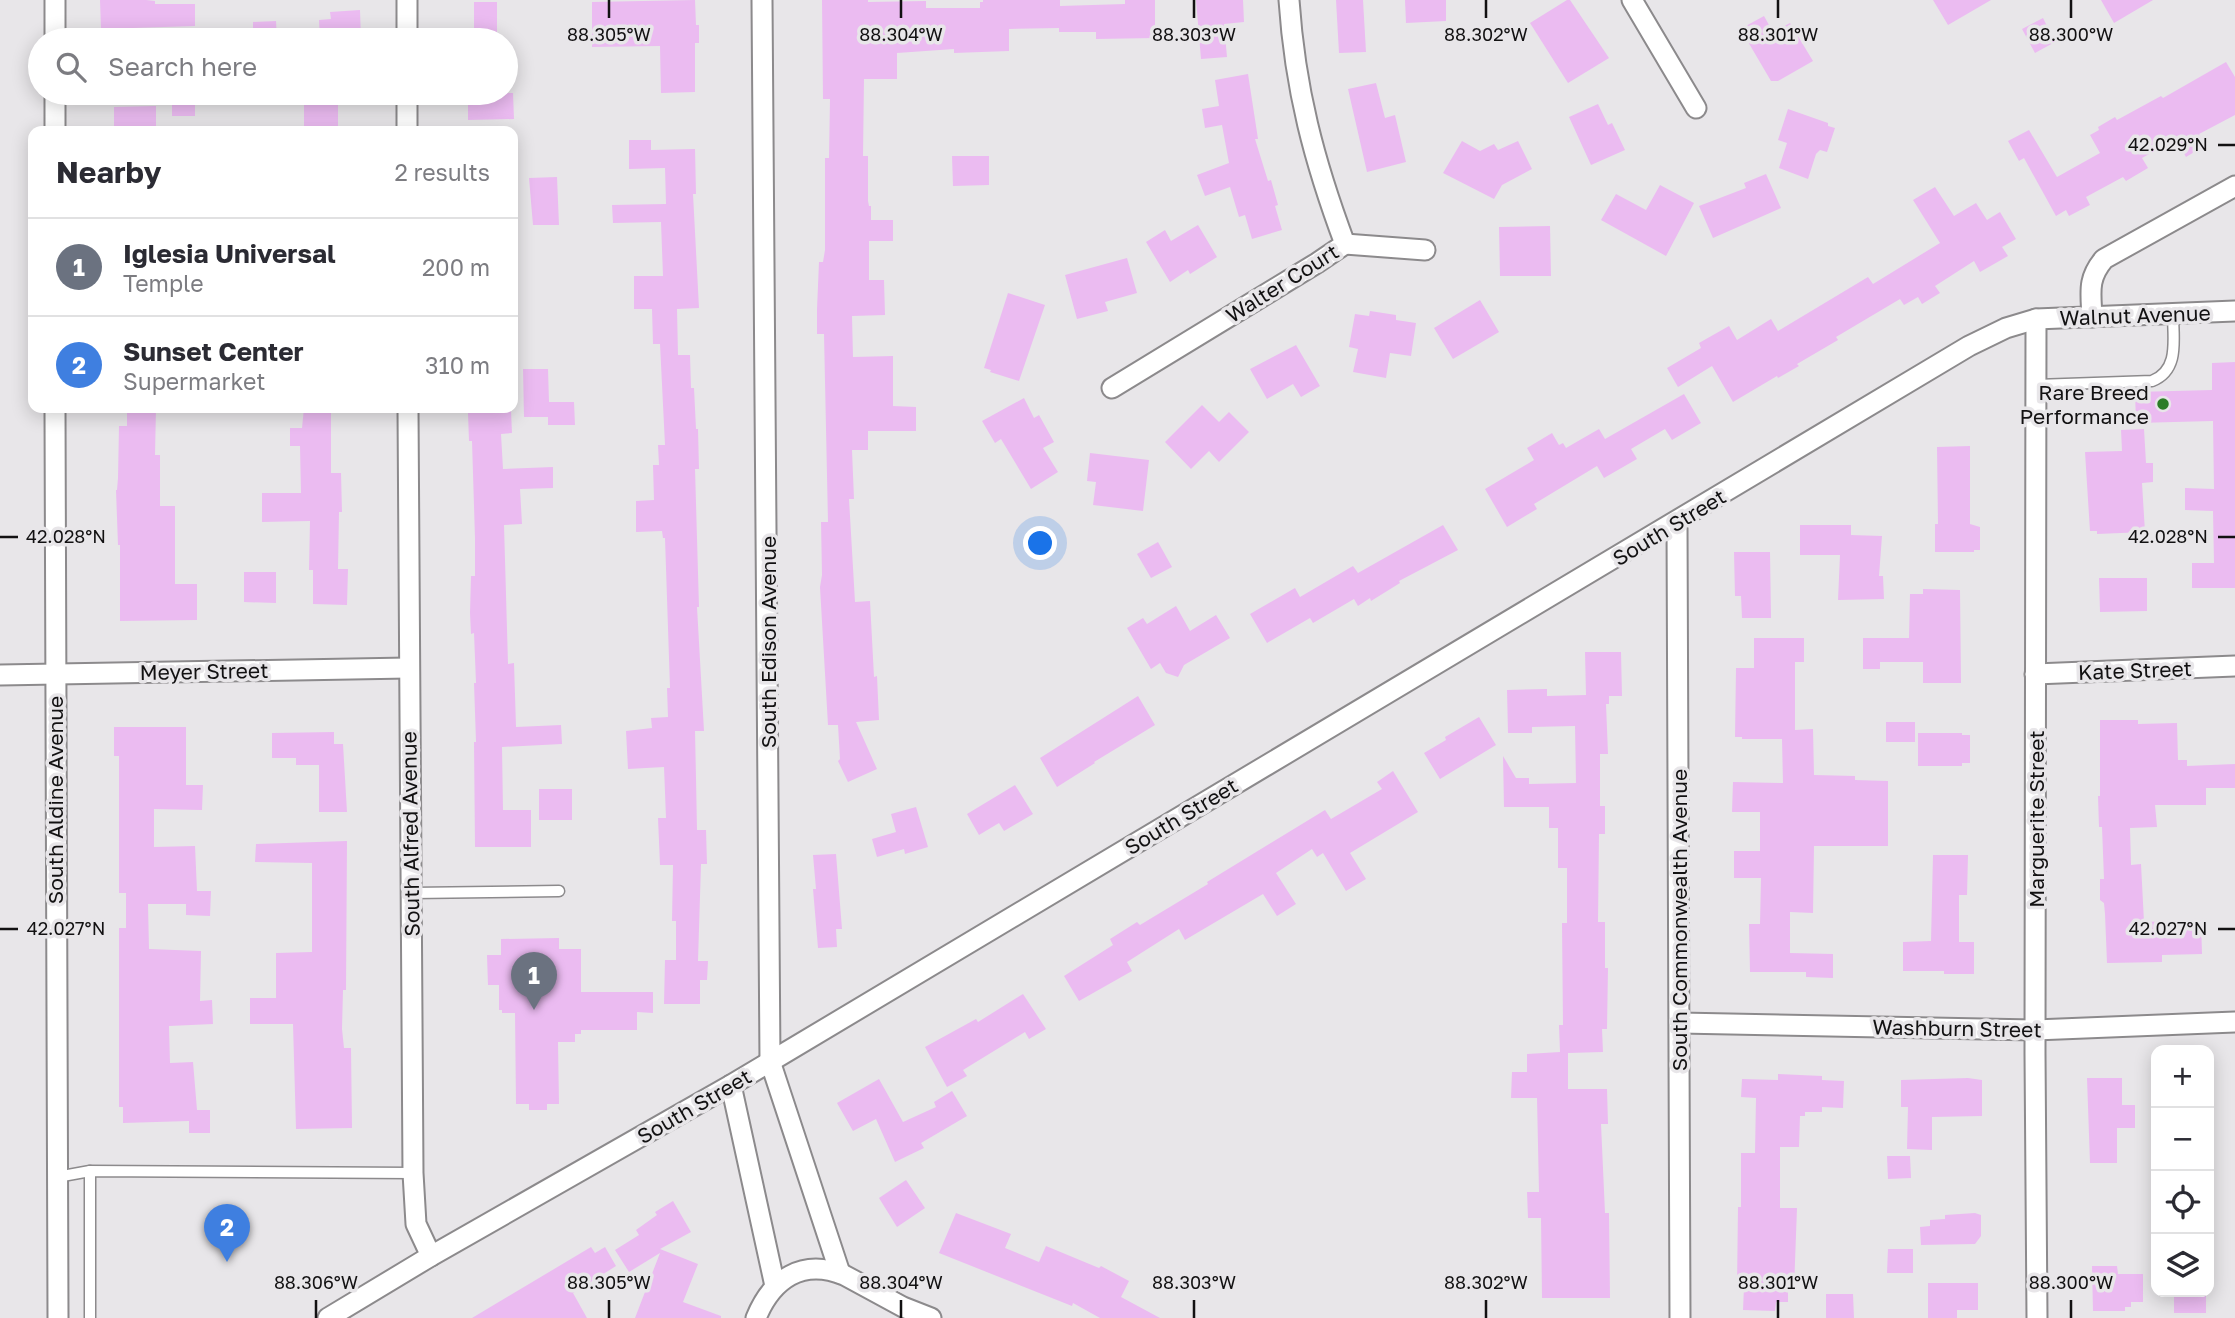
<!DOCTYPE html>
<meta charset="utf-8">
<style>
body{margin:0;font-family:"Golos Text",sans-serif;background:#f7f7f7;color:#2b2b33}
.controls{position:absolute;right:21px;bottom:21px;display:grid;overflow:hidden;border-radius:14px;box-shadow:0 4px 18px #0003}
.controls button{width:63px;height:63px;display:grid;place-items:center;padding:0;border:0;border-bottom:2px solid #e1e1e2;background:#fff;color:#2b2b33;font:35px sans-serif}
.you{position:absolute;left:1041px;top:544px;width:24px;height:24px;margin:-18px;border:5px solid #fff;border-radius:50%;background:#1a73e8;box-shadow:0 0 0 10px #1a73e833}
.badge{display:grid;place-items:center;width:46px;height:46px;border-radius:50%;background:#1a73e8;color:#fff;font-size:23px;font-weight:700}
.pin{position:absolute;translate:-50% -58px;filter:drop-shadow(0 2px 4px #0008)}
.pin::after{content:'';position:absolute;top:37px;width:24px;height:21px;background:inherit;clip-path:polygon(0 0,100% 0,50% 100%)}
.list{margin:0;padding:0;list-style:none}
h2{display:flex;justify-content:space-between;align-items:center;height:91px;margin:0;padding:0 28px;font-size:30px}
h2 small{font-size:23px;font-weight:400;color:#7c7c81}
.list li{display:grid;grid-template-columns:46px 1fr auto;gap:21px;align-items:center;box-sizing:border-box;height:98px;padding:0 28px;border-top:2px solid #e1e1e2}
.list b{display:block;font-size:26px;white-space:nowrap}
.list p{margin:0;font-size:23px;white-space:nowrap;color:#7c7c81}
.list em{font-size:23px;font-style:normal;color:#7c7c81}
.icon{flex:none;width:38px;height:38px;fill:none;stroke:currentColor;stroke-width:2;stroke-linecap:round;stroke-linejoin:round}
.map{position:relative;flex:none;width:2235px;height:1318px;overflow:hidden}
.search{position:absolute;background:#fff;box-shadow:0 4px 18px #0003;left:28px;top:28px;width:490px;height:77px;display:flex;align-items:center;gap:18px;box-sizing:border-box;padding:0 24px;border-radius:38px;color:#7c7c81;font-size:26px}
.panel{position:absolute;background:#fff;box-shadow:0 4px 18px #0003;left:28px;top:126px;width:490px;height:287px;border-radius:14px}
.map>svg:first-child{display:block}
</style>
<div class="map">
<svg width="2235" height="1318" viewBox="0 0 2235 1318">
<rect width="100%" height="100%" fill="#e8e6e9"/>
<g fill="#ebbbf1">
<polygon points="100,0 146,0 155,1 155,4 195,4 195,26 101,29"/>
<polygon points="695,0 696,25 699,25 699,43 695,43 695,92 661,93 660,46 592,47 592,2"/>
<polygon points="822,0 868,0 868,2 926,1 926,8 980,8 980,2 983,2 983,0 1060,0 1060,6 1125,4 1125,0 1155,0 1155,38 1096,39 1096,32 1059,32 1059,28 1009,29 1009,51 954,53 954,49 897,53 897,79 864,79 863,156 868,156 868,201 869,206 871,206 871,220 893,220 893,241 869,241 869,280 884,280 885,315 852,316 853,357 893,356 893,406 916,407 916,431 868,431 868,450 852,450 854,499 849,499 855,602 870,601 874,677 877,676 879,720 856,722 877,769 848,782 838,761 840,759 838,725 828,725 820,587 822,575 821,522 828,522 824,334 817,334 817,309 819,262 823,262 825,250 825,158 829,158 830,99 823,99"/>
<polygon points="1196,0 1243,0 1244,22 1224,24 1227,57 1201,59"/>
<polygon points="1336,0 1363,0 1366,52 1339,53"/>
<polygon points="1405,0 1446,0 1446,21 1406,23"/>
<polygon points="1567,0 1570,0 1609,58 1568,83 1530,23"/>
<polygon points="1933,0 1991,0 1948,25"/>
<polygon points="2101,0 2153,0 2114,23"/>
<rect x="474" y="2" width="23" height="38"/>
<polygon points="360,10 361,40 320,40 319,20 331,19 330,12"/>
<polygon points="1764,16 1773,32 1790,23 1813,61 1778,81 1771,81 1744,35 1744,27"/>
<polygon points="2043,18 2055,42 2035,53 2022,29"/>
<polygon points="276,21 277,40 253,40 253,22"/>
<polygon points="2226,62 2235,77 2235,115 2199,134 2206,145 2186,157 2176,139 2142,158 2148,168 2126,181 2123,177 2086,197 2090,205 2069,216 2066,210 2056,216 2024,158 2019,161 2008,141 2029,130 2057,177 2100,153 2090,135 2099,130 2098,127 2115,117 2117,120 2161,96 2163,98"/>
<polygon points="1248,74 1258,139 1255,139 1268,181 1271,180 1278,205 1275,206 1282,230 1252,239 1245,215 1239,217 1230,187 1205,196 1197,175 1229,163 1222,125 1205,128 1202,109 1219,106 1215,80"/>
<polygon points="1376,83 1385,118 1395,115 1406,162 1367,172 1348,89"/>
<polygon points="307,93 338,93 338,131 304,131 304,96 307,96"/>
<polygon points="513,93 514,119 468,120 468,94"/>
<rect x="172" y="96" width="23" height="20"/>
<polygon points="1598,104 1608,125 1612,123 1625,150 1591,165 1569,117"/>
<polygon points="156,106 156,131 114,131 114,107"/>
<polygon points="1788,109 1828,123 1828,126 1835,128 1827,152 1820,150 1816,154 1808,179 1779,168 1787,143 1778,140"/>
<polygon points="629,140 651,140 651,150 695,149 696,194 693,194 699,308 677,309 678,355 690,355 691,388 694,388 696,429 698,429 699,469 695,469 699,607 697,607 704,731 695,731 696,778 697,830 706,830 707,864 701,864 698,961 708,961 707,980 700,980 700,1004 664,1004 665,960 676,960 676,921 672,921 673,865 660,865 658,818 666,818 664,767 628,769 626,731 652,728 651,718 668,717 667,688 670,688 665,538 663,538 662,531 636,532 636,501 654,500 653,465 659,465 658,445 665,445 660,344 653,344 652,309 634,309 634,276 663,276 661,222 613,223 612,205 666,204 665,168 629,169"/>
<polygon points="1462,141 1480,151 1494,144 1498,150 1518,141 1532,169 1502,185 1494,199 1443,173"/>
<polygon points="952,156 989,156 989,185 953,186"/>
<polygon points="1766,174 1781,208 1713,238 1699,206 1746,188 1744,183"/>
<polygon points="557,177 559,225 533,225 529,178"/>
<polygon points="1660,185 1694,203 1666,256 1601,220 1616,194 1646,210"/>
<polygon points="1935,187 1954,216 1976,203 1987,220 2000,212 2016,239 2002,247 2008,256 1980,272 1974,261 1935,286 1940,293 1922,304 1918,297 1904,305 1900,299 1836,337 1838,340 1797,364 1799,366 1778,378 1777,376 1733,402 1712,366 1678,387 1667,368 1701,348 1699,343 1729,326 1737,340 1771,319 1778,331 1868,277 1873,284 1940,243 1913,200"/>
<polygon points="1198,225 1217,257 1190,274 1188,270 1170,282 1146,242 1165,230 1171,241"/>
<polygon points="1550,226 1551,276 1500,276 1499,227"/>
<polygon points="1127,258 1137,293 1105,302 1108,311 1077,319 1065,275"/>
<polygon points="1008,293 1045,305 1019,381 990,372 991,370 984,368"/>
<polygon points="1480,300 1499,332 1453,359 1434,328"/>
<polygon points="1370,311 1396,315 1396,320 1416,323 1411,356 1390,353 1386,378 1353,372 1358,349 1349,347 1355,314 1369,316"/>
<polygon points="1296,345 1320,386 1301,397 1293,384 1267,399 1250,369"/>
<polygon points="2235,362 2235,588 2192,588 2192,563 2214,563 2213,511 2185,510 2185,488 2214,489 2213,421 2136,423 2135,392 2212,390 2212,363"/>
<polygon points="523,369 548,369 549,402 574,402 575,425 548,425 548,417 524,417"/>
<polygon points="1684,394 1701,423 1672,440 1665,429 1631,449 1637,459 1604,478 1597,466 1534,504 1537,509 1507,527 1485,489 1534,460 1527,448 1552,433 1559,445 1563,443 1566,448 1599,429 1605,439"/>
<polygon points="1024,398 1034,418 1039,415 1054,442 1043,448 1058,472 1031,489 1001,439 995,443 982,421"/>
<polygon points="1202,405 1219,422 1229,412 1249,432 1219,462 1209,451 1191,469 1165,442"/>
<polygon points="127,408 156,408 155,455 160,455 160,506 175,506 175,584 197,584 197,620 120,621 120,545 118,545 116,490 117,490 118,478 119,426 127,426"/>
<polygon points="304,408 331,408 331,473 341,473 342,512 339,512 338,569 348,569 347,605 313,604 313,570 309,570 310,521 262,522 262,493 301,493 300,446 290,446 290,428 302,428"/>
<polygon points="511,411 512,433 501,434 503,469 553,467 553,488 520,489 522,524 504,525 508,664 514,663 516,727 561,725 562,744 502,747 503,810 531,810 531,847 475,847 474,742 476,742 474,683 476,683 474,633 471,634 470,613 471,576 475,576 475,538 472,441 469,441 468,413"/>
<polygon points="2144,429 2146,463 2153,463 2153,482 2142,483 2145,532 2097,534 2097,531 2090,531 2085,452 2122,451 2121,430"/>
<polygon points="1970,446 1970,524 1980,527 1980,550 1974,550 1974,552 1935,552 1935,524 1938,524 1937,447"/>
<polygon points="1090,453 1149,460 1143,511 1093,505 1096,482 1087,481"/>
<polygon points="1443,525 1458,550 1399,581 1400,583 1371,601 1370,598 1358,606 1354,599 1313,623 1310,618 1267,643 1250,614 1295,588 1300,597 1353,566 1358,573"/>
<polygon points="1800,525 1851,525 1851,535 1882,536 1879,576 1883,576 1884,599 1838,600 1840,555 1800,555"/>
<polygon points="1158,542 1172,567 1151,578 1137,554"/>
<polygon points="1734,552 1770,552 1771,618 1742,618 1741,596 1735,596"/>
<polygon points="244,572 276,572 276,603 244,602"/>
<polygon points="2099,578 2147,578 2147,611 2100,612"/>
<polygon points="1923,589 1960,590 1961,683 1923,683 1923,662 1880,662 1880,669 1863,669 1863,638 1909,638 1910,594 1923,594"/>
<polygon points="1176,606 1190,631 1216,615 1230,638 1184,665 1178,677 1166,673 1160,663 1151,669 1127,628 1143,618 1147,624"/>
<polygon points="1754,638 1804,638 1804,662 1795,662 1795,730 1813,729 1814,775 1855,776 1855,780 1888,781 1888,846 1814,846 1813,913 1790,912 1790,953 1833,954 1833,978 1806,977 1806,972 1750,972 1749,924 1760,924 1761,878 1734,878 1734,851 1760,851 1760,812 1732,812 1733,782 1783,783 1782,739 1742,739 1742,737 1735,737 1736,668 1754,668"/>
<polygon points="1585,652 1621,652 1622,696 1609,696 1609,704 1606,704 1608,754 1600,754 1600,806 1605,806 1605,834 1599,834 1598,922 1605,922 1605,968 1608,968 1607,1029 1602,1029 1603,1052 1568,1053 1568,1089 1607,1089 1608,1124 1601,1124 1605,1213 1609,1213 1610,1298 1542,1298 1541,1218 1528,1218 1527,1192 1539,1192 1537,1098 1511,1098 1512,1072 1527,1072 1527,1054 1560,1052 1559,1025 1563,1025 1562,923 1567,923 1567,868 1558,868 1558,828 1549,828 1549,807 1504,807 1503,756 1516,778 1529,778 1529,784 1576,783 1575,726 1532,727 1532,733 1508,733 1507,690 1547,689 1547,696 1586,695"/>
<polygon points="1138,696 1155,725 1094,762 1095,763 1057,787 1040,758"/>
<polygon points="1479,717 1496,745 1440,779 1424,753 1446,740 1445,737"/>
<polygon points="2100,720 2138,720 2138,724 2177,723 2178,760 2187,760 2187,766 2235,764 2235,788 2206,788 2206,805 2155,805 2157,827 2130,828 2131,865 2141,864 2144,922 2201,920 2202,954 2162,955 2162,962 2107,963 2105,914 2104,903 2100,900 2100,879 2104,879 2102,827 2099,827 2098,796 2100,796"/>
<rect x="1886" y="722" width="29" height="20"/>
<polygon points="114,727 186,727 186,785 203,785 202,810 154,809 154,847 195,846 197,891 211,891 210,916 186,915 186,904 148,904 149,949 201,951 200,1001 212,1000 213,1024 169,1026 170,1063 193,1062 197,1110 210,1110 210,1133 189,1133 189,1121 123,1123 123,1107 119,1107 119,928 126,928 126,893 119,893 119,756 114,756"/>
<polygon points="334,732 334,744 343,744 347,812 319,812 319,765 296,765 296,758 272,758 272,733"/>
<polygon points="1918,733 1962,733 1962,735 1970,735 1970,763 1962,763 1962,766 1918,766"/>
<polygon points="1393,771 1418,812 1350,853 1366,879 1346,891 1323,853 1317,857 1312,849 1276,873 1296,904 1277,916 1263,894 1185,940 1179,929 1127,962 1132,971 1079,1001 1064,976 1113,945 1110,939 1137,922 1140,925 1208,884 1207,882 1325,810 1331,819 1382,789 1377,782"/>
<polygon points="1015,785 1033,814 1004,831 999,823 979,835 967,814"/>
<rect x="539" y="789" width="33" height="31"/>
<polygon points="916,807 928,847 905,854 904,849 877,857 872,839 896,832 891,814"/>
<polygon points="347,841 346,990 343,990 342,1029 344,1048 351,1048 352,1128 296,1129 293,1024 250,1024 250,998 276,998 276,953 312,952 312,863 255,862 256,844"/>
<polygon points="836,854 842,929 836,929 837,947 818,948 813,889 816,889 813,855"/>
<polygon points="1933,855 1968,855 1967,895 1959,895 1959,942 1974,942 1974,974 1944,974 1944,971 1903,971 1903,942 1931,941"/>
<polygon points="559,938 559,949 581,949 581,992 653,992 653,1013 637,1012 637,1030 581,1030 581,1034 575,1034 575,1042 558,1042 559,1104 547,1104 547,1110 529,1110 529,1104 516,1104 515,1013 502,1013 502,1010 499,1010 499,985 488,985 487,955 501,955 501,939"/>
<polygon points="1023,994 1046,1029 1029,1039 1025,1032 963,1070 967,1076 947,1087 925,1047 976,1019 978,1022"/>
<polygon points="1778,1074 1822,1076 1822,1080 1844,1081 1843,1108 1822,1107 1822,1112 1805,1112 1805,1116 1800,1116 1799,1147 1780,1147 1780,1208 1797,1208 1794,1289 1788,1288 1788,1302 1776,1302 1775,1311 1743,1310 1744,1287 1737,1287 1738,1207 1741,1207 1741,1153 1755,1153 1756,1098 1741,1097 1742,1079 1778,1080"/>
<polygon points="1968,1078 1982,1080 1982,1116 1932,1117 1932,1150 1907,1149 1908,1107 1901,1107 1901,1080"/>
<polygon points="2087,1078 2122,1078 2122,1105 2135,1105 2135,1128 2117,1128 2117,1163 2090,1163"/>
<polygon points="879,1079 903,1122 936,1107 934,1102 952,1091 967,1116 921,1143 924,1148 895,1162 876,1119 853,1131 837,1103"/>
<polygon points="1887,1156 1910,1156 1911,1178 1888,1179"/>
<polygon points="906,1180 925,1208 897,1227 879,1198"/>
<polygon points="673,1201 691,1232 660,1249 698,1264 683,1302 721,1316 721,1318 635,1318 660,1253 629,1272 615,1250 639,1235 636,1230 657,1215 655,1212"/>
<polygon points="956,1213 1011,1234 1005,1248 1039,1262 1046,1246 1099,1268 1101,1266 1129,1281 1121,1297 1160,1318 1100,1318 1073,1303 1072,1306 939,1253"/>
<polygon points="1975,1213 1981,1215 1981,1236 1975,1244 1921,1245 1920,1227 1930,1226 1930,1220 1945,1219 1945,1215"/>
<polygon points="591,1247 595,1253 605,1247 616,1266 573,1293 587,1318 472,1318"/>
<polygon points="1888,1249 1913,1249 1913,1273 1887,1273"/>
<polygon points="2092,1266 2117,1266 2118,1274 2143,1274 2143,1302 2131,1302 2131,1307 2125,1307 2125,1311 2093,1311"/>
<polygon points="1928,1283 1978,1283 1978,1310 1957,1310 1957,1318 1928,1318"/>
<rect x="2174" y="1292" width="32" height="21"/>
<polygon points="1826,1294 1853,1294 1854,1318 1826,1318"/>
</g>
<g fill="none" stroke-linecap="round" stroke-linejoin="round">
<defs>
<g id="service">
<path d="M2036,385L2152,381C2180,370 2173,339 2173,314"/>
<polyline points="412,893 559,891"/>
<polyline points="90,1171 90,1318"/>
<polyline points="57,1177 90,1171 413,1173"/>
</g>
<g id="minor">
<polyline points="55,0 55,40"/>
<polyline points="407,0 407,40"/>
<polyline points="762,0 770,1061 840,1273"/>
<polyline points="1632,0 1696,108"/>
<polyline points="55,93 55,131"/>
<polyline points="407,93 407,131"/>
<polyline points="1345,244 1425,250"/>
<path d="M2092,317C2091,293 2087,279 2104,259L2235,186"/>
<polyline points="2036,319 2035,1053 2037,1318"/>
<path d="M1112,388L1317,263L1345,244C1314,161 1295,89 1289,0"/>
<polyline points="55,408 58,1318"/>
<polyline points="408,408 413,1173 416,1224 431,1256"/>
<polyline points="1677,522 1680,1318"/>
<polyline points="2035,674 2235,666"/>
<polyline points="0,675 408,668"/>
<polyline points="1680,1023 2035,1030 2235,1022"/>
<polyline points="731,1085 775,1286"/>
<polyline points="328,1318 431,1256 731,1085 1969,346 2006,328 2036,319 2235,311"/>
<path d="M756,1318C772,1279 802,1258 844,1275L903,1307L931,1318"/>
</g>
</defs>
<use href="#service" stroke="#8c8a8c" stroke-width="13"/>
<use href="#minor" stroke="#8c8a8c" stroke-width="23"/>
<use href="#service" stroke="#fff" stroke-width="10"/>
<use href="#minor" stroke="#fff" stroke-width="19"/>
</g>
<path fill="none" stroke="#121112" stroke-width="2.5" d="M609,0V18M901,0V18M1194,0V18M1486,0V18M1778,0V18M2071,0V18M2218,145H2235M0,537H18M2218,537H2235M0,929H18M2218,929H2235M316,1300V1318M609,1300V1318M901,1300V1318M1194,1300V1318M1486,1300V1318M1778,1300V1318M2071,1300V1318"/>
<circle fill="#2c7c27" stroke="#e8e6e9" stroke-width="2.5" cx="2163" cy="404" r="7"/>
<g text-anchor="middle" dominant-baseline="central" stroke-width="7" stroke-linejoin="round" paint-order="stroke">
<g font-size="21" fill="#121112" stroke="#e8e6e9">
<text transform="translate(1282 283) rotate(-32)">Walter Court</text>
<text transform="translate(2135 315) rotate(-2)">Walnut Avenue</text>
<text transform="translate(1669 527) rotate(-31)">South Street</text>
<text transform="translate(768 642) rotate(-90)">South Edison Avenue</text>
<text transform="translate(2135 670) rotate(-2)">Kate Street</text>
<text transform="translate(204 671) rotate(-1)">Meyer Street</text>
<text transform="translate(55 800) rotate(-90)">South Aldine Avenue</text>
<text transform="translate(1181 816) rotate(-31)">South Street</text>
<text transform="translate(2036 819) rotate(-90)">Marguerite Street</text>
<text transform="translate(410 834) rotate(-91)">South Alfred Avenue</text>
<text transform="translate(1679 920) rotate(-90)">South Commonwealth Avenue</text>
<text transform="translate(1957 1028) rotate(1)">Washburn Street</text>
<text transform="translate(694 1106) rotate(-30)">South Street</text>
</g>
<g font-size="21" fill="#121112" stroke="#e8e6e9" text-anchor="end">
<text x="2149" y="392">Rare Breed<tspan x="2149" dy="24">Performance</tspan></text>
</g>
</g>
<g font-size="18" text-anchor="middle" fill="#121112" stroke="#e8e6e9" stroke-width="7" stroke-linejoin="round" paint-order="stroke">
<text x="609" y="41">88.305°W</text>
<text x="901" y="41">88.304°W</text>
<text x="1194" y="41">88.303°W</text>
<text x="1486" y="41">88.302°W</text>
<text x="1778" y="41">88.301°W</text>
<text x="2071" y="41">88.300°W</text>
<text x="2168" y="151">42.029°N</text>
<text x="66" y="543">42.028°N</text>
<text x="2168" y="543">42.028°N</text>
<text x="66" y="935">42.027°N</text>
<text x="2168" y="935">42.027°N</text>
<text x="316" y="1289">88.306°W</text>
<text x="609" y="1289">88.305°W</text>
<text x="901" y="1289">88.304°W</text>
<text x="1194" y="1289">88.303°W</text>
<text x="1486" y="1289">88.302°W</text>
<text x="1778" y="1289">88.301°W</text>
<text x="2071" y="1289">88.300°W</text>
</g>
</svg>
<div class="controls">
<button>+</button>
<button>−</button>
<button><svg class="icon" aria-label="locate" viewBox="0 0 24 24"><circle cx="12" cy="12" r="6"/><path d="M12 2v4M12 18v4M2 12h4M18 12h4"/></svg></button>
<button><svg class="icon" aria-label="layers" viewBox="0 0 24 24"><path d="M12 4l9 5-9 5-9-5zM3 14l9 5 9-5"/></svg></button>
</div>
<div class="you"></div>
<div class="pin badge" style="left:534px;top:1010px;background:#6b7280">1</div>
<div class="pin badge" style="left:227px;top:1262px;background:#3f7fe0">2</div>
<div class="search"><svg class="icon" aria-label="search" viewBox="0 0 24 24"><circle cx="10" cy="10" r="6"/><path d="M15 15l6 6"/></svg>Search here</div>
<section class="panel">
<h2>Nearby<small>2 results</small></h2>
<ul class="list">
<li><span class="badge" style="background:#6b7280">1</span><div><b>Iglesia Universal</b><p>Temple</p></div><em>200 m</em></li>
<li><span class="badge" style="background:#3f7fe0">2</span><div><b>Sunset Center</b><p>Supermarket</p></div><em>310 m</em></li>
</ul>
</section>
</div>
